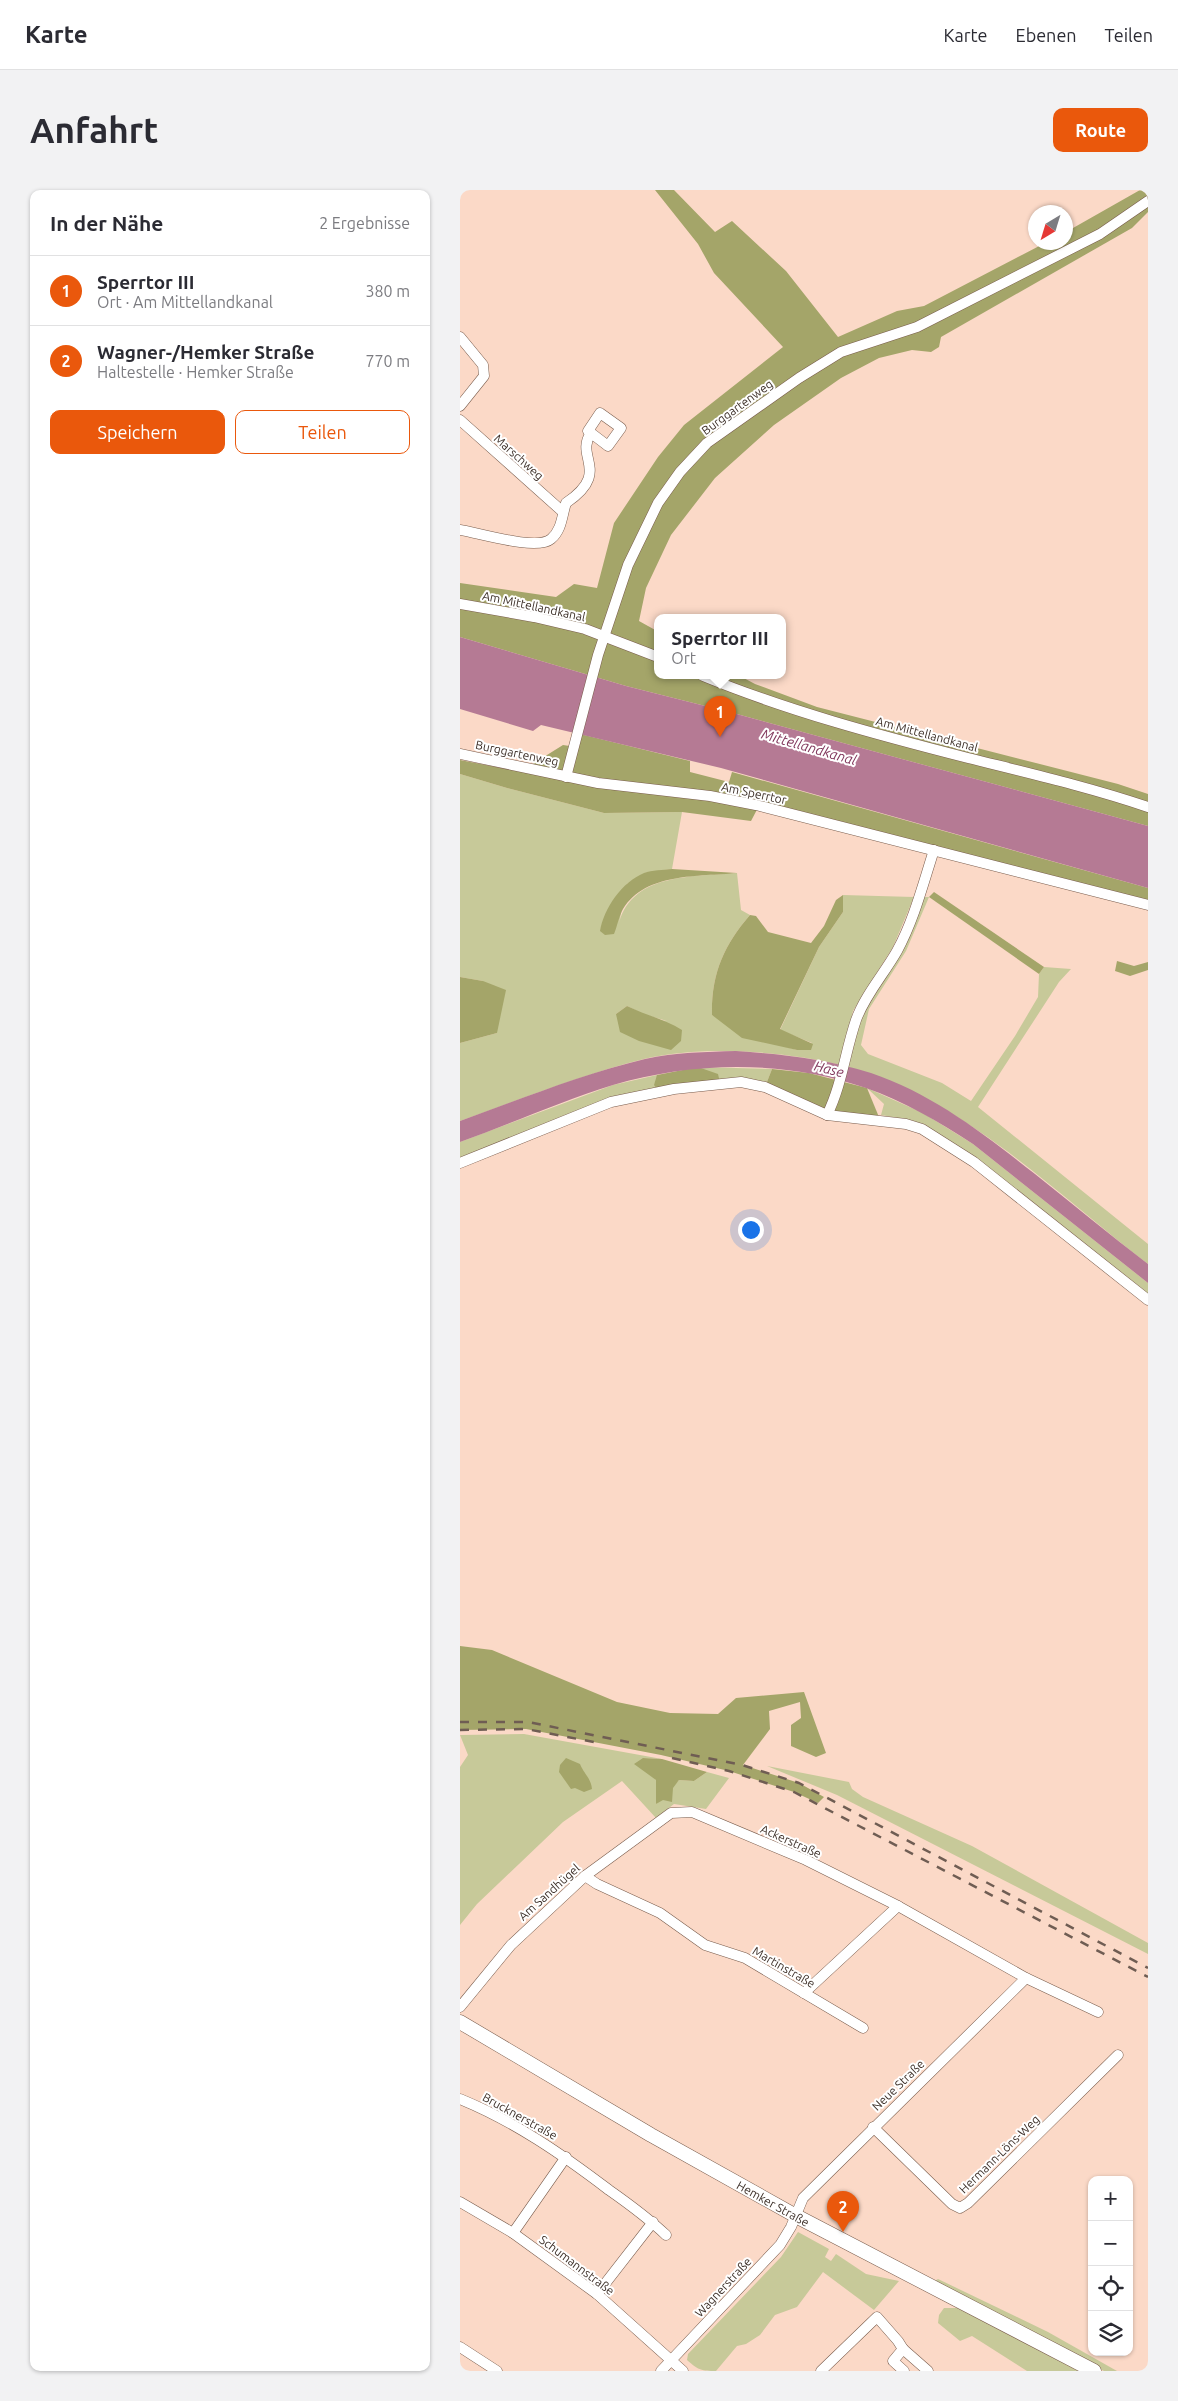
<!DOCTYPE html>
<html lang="de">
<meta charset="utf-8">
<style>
body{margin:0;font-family:Ubuntu,sans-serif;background:#f2f2f3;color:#2b2b33}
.controls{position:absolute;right:15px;bottom:15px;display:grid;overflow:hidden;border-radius:10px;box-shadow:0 1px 4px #0004}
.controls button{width:45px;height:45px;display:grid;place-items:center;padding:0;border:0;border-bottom:1px solid #e1e1e2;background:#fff;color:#2b2b33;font:25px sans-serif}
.compass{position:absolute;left:568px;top:15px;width:45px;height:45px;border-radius:50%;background:#fff;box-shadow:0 1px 4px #0004;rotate:218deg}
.you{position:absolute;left:290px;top:1039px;width:18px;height:18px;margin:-12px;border:4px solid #fff;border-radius:50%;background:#1a73e8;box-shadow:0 0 0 8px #1a73e833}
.badge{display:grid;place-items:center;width:32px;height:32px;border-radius:50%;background:#ea580c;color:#fff;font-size:16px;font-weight:700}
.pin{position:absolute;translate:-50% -41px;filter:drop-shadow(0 1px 2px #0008)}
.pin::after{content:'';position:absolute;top:26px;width:18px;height:15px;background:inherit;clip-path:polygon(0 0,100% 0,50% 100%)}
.popup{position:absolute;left:194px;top:424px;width:132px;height:65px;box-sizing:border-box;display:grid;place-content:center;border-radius:10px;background:#fff;filter:drop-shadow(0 1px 4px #0005);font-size:16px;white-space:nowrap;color:#7c7c81}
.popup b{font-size:19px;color:#2b2b33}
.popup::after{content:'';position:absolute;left:50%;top:100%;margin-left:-10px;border:10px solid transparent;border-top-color:#fff}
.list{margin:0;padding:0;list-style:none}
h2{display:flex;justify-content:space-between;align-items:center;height:65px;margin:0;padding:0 20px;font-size:21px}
h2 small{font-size:16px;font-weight:400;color:#7c7c81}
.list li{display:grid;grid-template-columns:32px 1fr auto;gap:15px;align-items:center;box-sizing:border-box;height:70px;padding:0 20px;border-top:1px solid #e1e1e2}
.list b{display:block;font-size:19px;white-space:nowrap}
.list p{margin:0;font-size:16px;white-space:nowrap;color:#7c7c81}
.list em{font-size:16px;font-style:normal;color:#7c7c81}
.actions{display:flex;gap:10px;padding:15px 20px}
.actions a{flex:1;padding:11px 0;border:1px solid #ea580c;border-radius:10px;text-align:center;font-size:18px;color:#ea580c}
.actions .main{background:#ea580c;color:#fff}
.icon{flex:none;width:28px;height:28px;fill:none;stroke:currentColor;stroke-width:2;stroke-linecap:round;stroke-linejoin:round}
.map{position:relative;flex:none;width:688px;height:2181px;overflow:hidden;border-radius:10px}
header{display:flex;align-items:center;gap:30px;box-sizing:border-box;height:70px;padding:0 25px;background:#fff;border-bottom:1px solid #e1e1e2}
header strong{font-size:24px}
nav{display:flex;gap:28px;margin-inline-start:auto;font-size:18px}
.intro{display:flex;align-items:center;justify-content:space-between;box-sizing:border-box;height:120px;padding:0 30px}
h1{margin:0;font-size:35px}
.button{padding:12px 22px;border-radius:10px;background:#ea580c;color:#fff;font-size:18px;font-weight:700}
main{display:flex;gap:30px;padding:0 30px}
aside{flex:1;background:#fff;border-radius:10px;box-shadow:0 1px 4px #0004}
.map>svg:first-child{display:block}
</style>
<header>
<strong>Karte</strong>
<nav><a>Karte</a><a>Ebenen</a><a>Teilen</a></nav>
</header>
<div class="intro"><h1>Anfahrt</h1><a class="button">Route</a></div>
<main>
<aside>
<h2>In der Nähe<small>2 Ergebnisse</small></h2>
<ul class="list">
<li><span class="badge">1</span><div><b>Sperrtor III</b><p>Ort · Am Mittellandkanal</p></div><em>380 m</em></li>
<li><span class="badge">2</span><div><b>Wagner-/Hemker Straße</b><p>Haltestelle · Hemker Straße</p></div><em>770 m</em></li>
</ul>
<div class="actions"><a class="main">Speichern</a><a>Teilen</a></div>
</aside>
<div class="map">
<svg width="688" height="2181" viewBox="0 0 688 2181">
<rect width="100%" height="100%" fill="#fbd9c7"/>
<g fill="#c7c999" fill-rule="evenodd">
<path d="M0,584L47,598L144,623L222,622L212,679L185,683L167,694L159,733C173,682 235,687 277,683L281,720L290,725C264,755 251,784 252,825L316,854L337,860L352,853L320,840L359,757L383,722V705L454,707L433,757L393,821L381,875C323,861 242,855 184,869C121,885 61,909 0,931V853L37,843L23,791L0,787ZM167,816L183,824L207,831L156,824Z"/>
<path d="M462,707H469L446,761L409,819L401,855L408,864L482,893L511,911L555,846L578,807L579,784L584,777L611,779L599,792L518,917L688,1054V1074C593,1001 506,911 388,877L402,821Z"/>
<polygon points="238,877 312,879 305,897 260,893"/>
<polygon points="197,885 199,902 151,912 0,973 0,952 153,895"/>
<polygon points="407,898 463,923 513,954 688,1093 688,1107 510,967 454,931 421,925 424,914"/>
<polygon points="64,1544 202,1569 183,1568 196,1590 196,1614 219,1590 234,1591 247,1582 269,1588 246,1619 214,1614 196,1628 162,1591 103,1632 17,1714 0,1735 0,1577 8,1565 0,1545"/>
<polygon points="307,1576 389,1592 392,1599 403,1607 512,1656 688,1753 688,1764 377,1605"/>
<path d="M338,2042L369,2059L365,2067L371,2071L376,2064L406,2084L439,2091L414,2120L363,2082L337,2117L315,2125L300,2145L286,2154L277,2156L256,2181C242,2181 238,2180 227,2170L228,2164L321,2067Z"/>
<polygon points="478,2089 588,2142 657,2181 644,2181 473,2092"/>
<polygon points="484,2118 499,2118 619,2181 567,2181 512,2146 500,2151 478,2133 479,2125"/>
</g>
<g fill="#a4a569">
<polygon points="195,0 214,0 255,42 272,31 326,81 378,147 437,121 464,116 585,53 606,52 606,42 680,0 688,0 688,22 672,38 481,147 479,157 471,162 452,160 419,168 381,188 314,235 255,288 211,345 186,398 179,431 197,441 198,486 280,486 295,494 357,517 658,594 688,604 688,636 273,523 166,496 0,447 0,393 96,407 114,394 137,398 154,333 198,267 224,235 323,157 254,83 238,54"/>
<polygon points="120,544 230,571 230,582 269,592 272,582 688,698 688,711 301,612 291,631 222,622 144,623 47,598 0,584 0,570 67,583 71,575 103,555 116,557"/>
<path d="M212,679L277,683C239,687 186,682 163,719C159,726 157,737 154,744L145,745L140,741C144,718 162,692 184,683C192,680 203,680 212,679Z"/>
<polygon points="474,702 584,777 579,784 469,707"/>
<path d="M383,705V722L359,757L320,839L353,854L351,860H337L282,848L252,825C251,784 264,755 290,725L296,726L308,742L351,753L364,736L376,710Z"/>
<polygon points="657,771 674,776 688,772 688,780 670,786 655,781"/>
<polygon points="0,787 23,791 46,800 37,843 0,853"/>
<path d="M167,816C185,825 205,829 222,840L221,851L211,860L179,851L160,842L156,824Z"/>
<polygon points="238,877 258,884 260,893 199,902 194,895 197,885"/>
<polygon points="312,879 349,883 407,898 421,932 378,928 305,897"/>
<polygon points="0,1456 32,1460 157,1512 210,1523 258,1524 276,1508 344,1502 366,1563 356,1567 331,1556 331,1535 341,1528 340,1512 309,1521 310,1539 283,1575 339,1593 364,1607 358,1613 334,1602 269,1581 201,1565 66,1539 0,1540"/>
<path d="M106,1568L120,1574C124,1584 131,1588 132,1599L124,1602L115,1598L111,1599L99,1582L100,1575Z"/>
<polygon points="183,1568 202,1569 247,1582 234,1591 219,1590 213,1598 212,1612 203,1610 196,1614 196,1590 174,1574"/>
</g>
<g fill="#b57a94">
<polygon points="0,447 166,496 273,523 688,636 688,698 261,578 81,535 73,541 0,519"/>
<path d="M276,861C322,864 366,869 411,883C473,904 524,944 575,984C613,1014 650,1045 688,1074V1093L513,954C479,932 444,911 406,898C324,870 235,871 153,895C101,911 51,934 0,952V931C61,909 122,884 185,869C215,862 246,862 276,861Z"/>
</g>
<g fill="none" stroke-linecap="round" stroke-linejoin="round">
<defs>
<g id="minor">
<polyline points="0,147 23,175 24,186 0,216"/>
<polyline points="0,230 103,322"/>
<path d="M0,340C19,343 77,361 91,349C102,340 102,325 106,313C152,282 114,267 131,243L128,241L140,223L161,238L148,256L131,243"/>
<polyline points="0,414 74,427 125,439 198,467"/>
<path d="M243,486C328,521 418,545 508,568C568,583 629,597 688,617"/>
<polyline points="0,564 138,593 250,606 296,615 688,715"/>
<polyline points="106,587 138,465 168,375 198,313 220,282 247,253 339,188 381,162 457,137 640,44 688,11"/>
<path d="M367,925C382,895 385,862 396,830C405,805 424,784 437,761C454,730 463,694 474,660"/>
<polyline points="0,973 151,912 214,899 281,892 305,897 367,925 446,934 462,939 514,972 688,1110"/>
<polyline points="125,1686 137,1694 200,1723 245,1755 285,1768 403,1838"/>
<polyline points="344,1803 438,1716"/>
<polyline points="0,1817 51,1755 125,1686 211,1623 232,1622 346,1670 438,1716 566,1788 638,1822"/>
<path d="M0,1909C54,1931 103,1965 149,2000C169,2014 188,2028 206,2045"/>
<polyline points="413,1937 492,2014 500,2018 508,2013 658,1865"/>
<polyline points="0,2012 53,2043 137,2104 223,2181"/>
<polyline points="53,2043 106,1967"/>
<polyline points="137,2104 193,2032"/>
<polyline points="0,2157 37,2181"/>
<polyline points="201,2181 320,2055 331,2037 343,2008 566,1788"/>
<polyline points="361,2181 417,2127 438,2151 443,2159"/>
<polyline points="444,2181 433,2171 443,2159 468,2181"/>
</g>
<g id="secondary">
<path id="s1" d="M0,1832L191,1945L336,2026L634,2181"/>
</g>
</defs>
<use href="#minor" stroke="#795c4c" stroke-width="11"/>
<use href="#secondary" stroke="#795c4c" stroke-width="15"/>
<use href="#minor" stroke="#fff" stroke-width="10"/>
<use href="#secondary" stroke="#fff" stroke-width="14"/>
<g stroke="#6f5d53" stroke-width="2.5" stroke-dasharray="9 9" stroke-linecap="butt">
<polyline points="0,1532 68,1532 282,1575 339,1593 688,1778"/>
<polyline points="0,1540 66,1539 139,1553"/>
<polyline points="212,1568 269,1581 334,1602 688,1787"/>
</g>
</g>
<g text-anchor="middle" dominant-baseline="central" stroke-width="4" stroke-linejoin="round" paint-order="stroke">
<g font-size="12" fill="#3d3029" stroke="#fff">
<text transform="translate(277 217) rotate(-36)">Burggartenweg</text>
<text transform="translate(59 267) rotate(42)">Marschweg</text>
<text transform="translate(74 416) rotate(12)">Am Mittellandkanal</text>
<text transform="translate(467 544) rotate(15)">Am Mittellandkanal</text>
<text transform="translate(57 563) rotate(12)">Burggartenweg</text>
<text transform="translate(294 603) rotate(12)">Am Sperrtor</text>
<text transform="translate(331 1651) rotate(24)">Ackerstraße</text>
<text transform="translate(89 1702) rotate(-42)">Am Sandhügel</text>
<text transform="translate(324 1777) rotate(30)">Martinstraße</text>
<text transform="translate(438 1895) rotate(-44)">Neue Straße</text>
<text transform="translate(60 1926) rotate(29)">Brucknerstraße</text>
<text transform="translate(539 1964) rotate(-44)">Hermann-Löns-Weg</text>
<text stroke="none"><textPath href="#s1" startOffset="362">Hemker Straße</textPath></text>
<text transform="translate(117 2075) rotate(37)">Schumannstraße</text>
<text transform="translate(263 2097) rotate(-47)">Wagnerstraße</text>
</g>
<g font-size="14" font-style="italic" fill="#80365b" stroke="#fff">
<text transform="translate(349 557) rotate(16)">Mittellandkanal</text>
<text transform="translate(369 879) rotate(14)">Hase</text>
</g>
</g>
</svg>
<div class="controls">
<button>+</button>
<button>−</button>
<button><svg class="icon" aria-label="locate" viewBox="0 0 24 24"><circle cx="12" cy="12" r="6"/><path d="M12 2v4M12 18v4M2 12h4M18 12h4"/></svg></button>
<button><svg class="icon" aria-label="layers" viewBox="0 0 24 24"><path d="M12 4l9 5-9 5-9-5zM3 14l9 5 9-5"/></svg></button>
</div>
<svg class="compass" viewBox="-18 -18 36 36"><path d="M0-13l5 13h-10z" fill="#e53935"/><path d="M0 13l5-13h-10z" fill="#7c7c81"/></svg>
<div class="you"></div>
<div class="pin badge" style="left:260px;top:547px">1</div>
<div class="popup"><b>Sperrtor III</b>Ort</div>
<div class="pin badge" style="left:383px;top:2042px">2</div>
</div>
</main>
